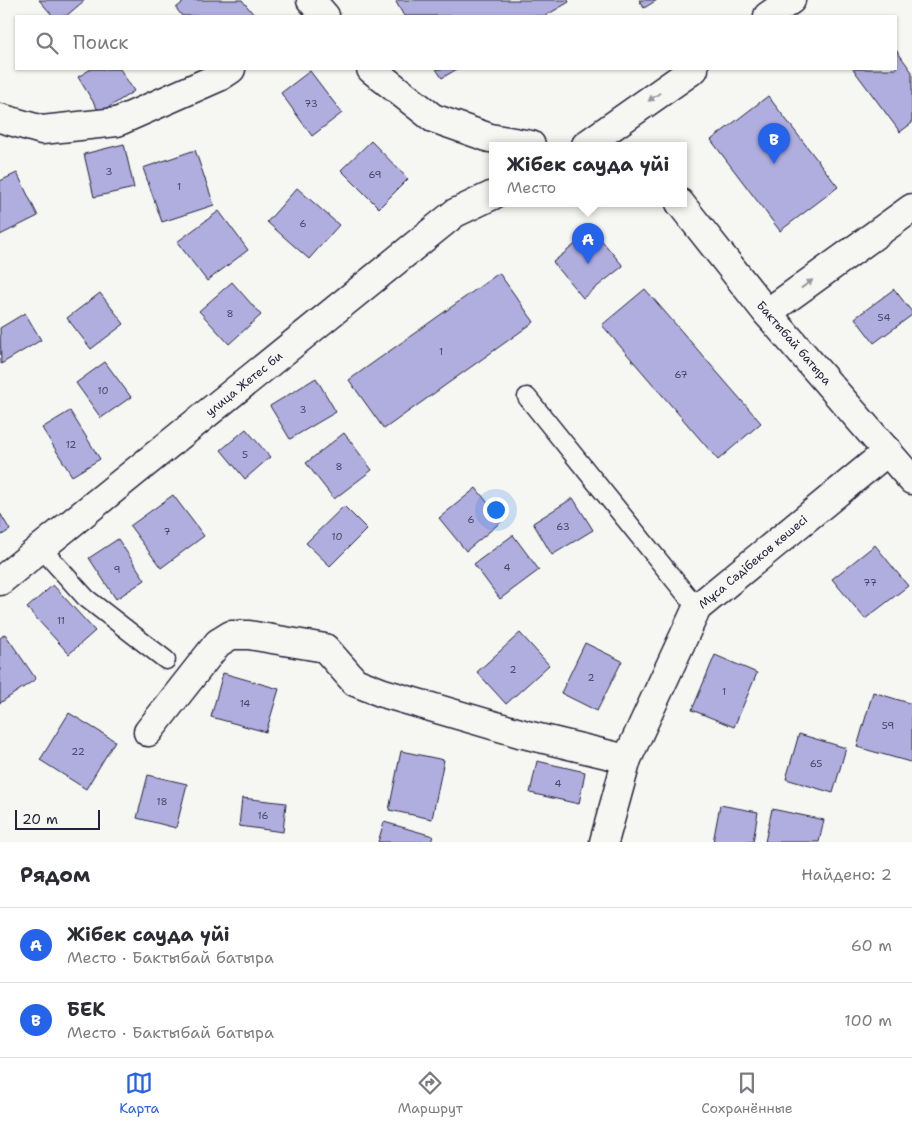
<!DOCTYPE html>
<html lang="ru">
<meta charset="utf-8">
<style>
body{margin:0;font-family:"Shantell Sans",sans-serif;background:#f7f7f7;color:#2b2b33}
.scale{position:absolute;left:15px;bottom:12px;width:85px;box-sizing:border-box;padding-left:5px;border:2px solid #22223b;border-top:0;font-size:14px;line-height:18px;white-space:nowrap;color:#22223b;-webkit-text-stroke:4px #f6f6f2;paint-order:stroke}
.you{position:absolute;left:495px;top:509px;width:18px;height:18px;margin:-12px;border:4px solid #fff;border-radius:50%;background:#1a73e8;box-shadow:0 0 0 8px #1a73e833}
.badge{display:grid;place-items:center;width:32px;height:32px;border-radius:50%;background:#2563eb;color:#fff;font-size:16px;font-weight:700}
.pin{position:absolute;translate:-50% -41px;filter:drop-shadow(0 1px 2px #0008)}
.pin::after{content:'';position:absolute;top:26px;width:18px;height:15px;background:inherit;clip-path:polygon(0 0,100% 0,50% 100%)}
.popup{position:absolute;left:489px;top:142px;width:198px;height:65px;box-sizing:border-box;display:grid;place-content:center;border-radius:0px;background:#fff;filter:drop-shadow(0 1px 4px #0005);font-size:16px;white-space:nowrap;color:#7c7c81}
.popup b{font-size:19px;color:#2b2b33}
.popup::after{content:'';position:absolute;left:50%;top:100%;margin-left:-10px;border:10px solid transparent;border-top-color:#fff}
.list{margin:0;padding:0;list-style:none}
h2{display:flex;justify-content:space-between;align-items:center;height:65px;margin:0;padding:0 20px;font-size:21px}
h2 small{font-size:16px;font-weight:400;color:#7c7c81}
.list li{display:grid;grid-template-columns:32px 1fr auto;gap:15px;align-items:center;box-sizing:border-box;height:75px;padding:0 20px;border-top:1px solid #e1e1e2}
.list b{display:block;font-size:19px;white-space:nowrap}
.list p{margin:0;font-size:16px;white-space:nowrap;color:#7c7c81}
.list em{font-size:16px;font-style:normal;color:#7c7c81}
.icon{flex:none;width:28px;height:28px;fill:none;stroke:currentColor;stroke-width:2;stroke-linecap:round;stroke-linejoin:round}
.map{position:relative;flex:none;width:912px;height:842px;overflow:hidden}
.search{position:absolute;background:#fff;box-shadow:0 1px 4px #0004;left:15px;right:15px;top:15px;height:55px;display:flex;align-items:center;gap:12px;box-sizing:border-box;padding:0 18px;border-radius:0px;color:#7c7c81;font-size:19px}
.sheet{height:215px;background:#fff}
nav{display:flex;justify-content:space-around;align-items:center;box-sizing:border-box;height:70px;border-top:1px solid #e1e1e2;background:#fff;font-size:14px;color:#7c7c81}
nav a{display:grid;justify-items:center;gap:2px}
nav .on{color:#2563eb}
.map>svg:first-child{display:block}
</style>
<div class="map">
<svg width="912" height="842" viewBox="0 0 912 842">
<rect width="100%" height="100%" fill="#f6f6f2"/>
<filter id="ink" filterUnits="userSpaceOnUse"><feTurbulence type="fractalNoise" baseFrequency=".02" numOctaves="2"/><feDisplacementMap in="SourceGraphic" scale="10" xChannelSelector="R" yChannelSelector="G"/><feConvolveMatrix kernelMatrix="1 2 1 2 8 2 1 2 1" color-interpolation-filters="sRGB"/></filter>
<g filter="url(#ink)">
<g fill="#b0aedf" stroke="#22223b">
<polygon points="39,0 85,0 66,16 53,16"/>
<polygon points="186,0 242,0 255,16 182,16 176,8"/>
<polygon points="399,0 568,0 569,2 545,16 404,16 396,2"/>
<polygon points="639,0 657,0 644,8"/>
<polygon points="896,50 912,72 912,123 900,132 853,69 896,69"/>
<polygon points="91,69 120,69 134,91 100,113 78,77"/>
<polygon points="436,69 457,69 442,78"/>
<polygon points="310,71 342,113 312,136 281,93"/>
<polygon points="768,96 838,187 780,231 711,140"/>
<polygon points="371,141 408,179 379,208 341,170"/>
<polygon points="124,144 134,188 94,197 84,154"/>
<polygon points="195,150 214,205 162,222 143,168"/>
<polygon points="17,173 38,216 0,235 0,181"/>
<polygon points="297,188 339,225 309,259 267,222"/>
<polygon points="219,211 248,250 207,281 177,242"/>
<polygon points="593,230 623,266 583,298 553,262"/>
<polygon points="499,273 534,322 384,429 349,380"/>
<polygon points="232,282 261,315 229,344 199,311"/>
<polygon points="645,289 761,423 718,460 602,325"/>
<polygon points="894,289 912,312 912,315 874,343 855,318"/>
<polygon points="100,293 124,324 91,349 67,318"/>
<polygon points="25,313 41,340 1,364 0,328"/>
<polygon points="105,362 131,397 101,418 76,383"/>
<polygon points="316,378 336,412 290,439 270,406"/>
<polygon points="70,411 100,459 72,476 42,428"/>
<polygon points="246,429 270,457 245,479 221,450"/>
<polygon points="344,433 372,470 334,499 306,463"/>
<polygon points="476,488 502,521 466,551 439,518"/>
<polygon points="173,495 204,536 161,568 130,526"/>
<polygon points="573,498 593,530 552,555 533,523"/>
<polygon points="344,506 367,529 330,566 306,543"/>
<polygon points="0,513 10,530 0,536"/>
<polygon points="513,535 539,570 500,599 474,564"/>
<polygon points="118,539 145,580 116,599 89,558"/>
<polygon points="875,545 908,586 865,619 832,579"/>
<polygon points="53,585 95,631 69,654 27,608"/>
<polygon points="520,633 549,665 506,704 477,672"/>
<polygon points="5,634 36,679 0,703 0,638"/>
<polygon points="585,643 622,661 597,711 561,693"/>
<polygon points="715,655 757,673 734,727 692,710"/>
<polygon points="223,673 279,689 266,732 211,717"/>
<polygon points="873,692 912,704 912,757 910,762 857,747"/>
<polygon points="69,713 115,741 86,789 40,760"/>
<polygon points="799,734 846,748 833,793 786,779"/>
<polygon points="401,751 444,760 432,819 389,810"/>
<polygon points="537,761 585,772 579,804 530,793"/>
<polygon points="148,775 187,784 176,828 137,818"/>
<polygon points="242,798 286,803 283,832 239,826"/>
<polygon points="720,805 758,812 753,842 713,842"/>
<polygon points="772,809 824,820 819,842 765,842"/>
<polygon points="384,822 433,836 431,842 378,842"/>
</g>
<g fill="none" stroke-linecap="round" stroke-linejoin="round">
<defs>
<g id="lane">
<polyline points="527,397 697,608"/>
<polyline points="41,548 86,598 166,660"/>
</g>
<g id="street">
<polyline points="768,16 791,0"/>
<polyline points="0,118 42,130 117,122 219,77 231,69"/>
<polyline points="586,145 694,69"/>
<polyline points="767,313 912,208"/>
<polyline points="0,581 455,213 493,195"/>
<polyline points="148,732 218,643 231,635 249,635 325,648 355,682 383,693 523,734 627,759"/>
<polyline points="604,842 627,759 697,608 888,451"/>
</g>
<g id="secondary">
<polyline points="311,0 325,16"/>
<polyline points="371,69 433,118 490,138 531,145"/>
<polyline points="680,203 767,313 912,480"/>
</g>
</defs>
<use href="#lane" stroke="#22223b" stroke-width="21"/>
<use href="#street" stroke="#22223b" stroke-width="31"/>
<use href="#secondary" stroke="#22223b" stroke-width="31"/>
<use href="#lane" stroke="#f6f6f2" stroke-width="18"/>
<use href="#street" stroke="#f6f6f2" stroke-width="28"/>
<use href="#secondary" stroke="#f6f6f2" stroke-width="28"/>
</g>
<defs><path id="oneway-solid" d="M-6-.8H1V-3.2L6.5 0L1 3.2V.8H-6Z" transform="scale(1.25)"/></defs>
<g fill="#9797a0">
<use href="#oneway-solid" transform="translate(654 97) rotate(145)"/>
<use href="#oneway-solid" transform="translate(807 284) rotate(-36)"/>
</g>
</g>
<g text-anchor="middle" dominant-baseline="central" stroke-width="4" stroke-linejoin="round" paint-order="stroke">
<g font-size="10" fill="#464564">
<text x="311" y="103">73</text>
<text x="109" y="171">3</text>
<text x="375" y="174">69</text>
<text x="179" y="186">1</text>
<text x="303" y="223">6</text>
<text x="230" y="313">8</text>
<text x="884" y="317">54</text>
<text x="441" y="351">1</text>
<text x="681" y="374">67</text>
<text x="103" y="390">10</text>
<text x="303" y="409">3</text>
<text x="71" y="444">12</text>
<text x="245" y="454">5</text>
<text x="339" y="466">8</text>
<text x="471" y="519">6</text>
<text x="563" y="526">63</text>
<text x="167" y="531">7</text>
<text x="337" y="536">10</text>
<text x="507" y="567">4</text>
<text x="117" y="569">9</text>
<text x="870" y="582">77</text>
<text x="61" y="620">11</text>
<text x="513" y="669">2</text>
<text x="591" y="677">2</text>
<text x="724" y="691">1</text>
<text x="245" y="703">14</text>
<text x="888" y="725">59</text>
<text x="78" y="751">22</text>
<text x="816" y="763">65</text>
<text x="558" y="783">4</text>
<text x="162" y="801">18</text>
<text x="263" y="815">16</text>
</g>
<g font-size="12" fill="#22223b" stroke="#f6f6f2">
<text transform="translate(794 343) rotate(49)">Бактыбай батыра</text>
<text transform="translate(244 384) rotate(-39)">улица Жетес би</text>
<text transform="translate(753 562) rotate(-40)">Мұса Сәдібеков көшесі</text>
</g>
</g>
</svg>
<div class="scale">20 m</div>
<div class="you"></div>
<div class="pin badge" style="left:588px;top:264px">A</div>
<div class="popup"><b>Жібек сауда үйі</b>Место</div>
<div class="pin badge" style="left:774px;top:164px">B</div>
<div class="search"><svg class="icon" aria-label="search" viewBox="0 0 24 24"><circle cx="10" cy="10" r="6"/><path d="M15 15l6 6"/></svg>Поиск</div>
</div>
<section class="sheet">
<h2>Рядом<small>Найдено: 2</small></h2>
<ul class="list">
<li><span class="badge">A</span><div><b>Жібек сауда үйі</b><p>Место · Бактыбай батыра</p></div><em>60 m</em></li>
<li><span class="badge">B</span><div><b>БЕК</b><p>Место · Бактыбай батыра</p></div><em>100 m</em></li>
</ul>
</section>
<nav>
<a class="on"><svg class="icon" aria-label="map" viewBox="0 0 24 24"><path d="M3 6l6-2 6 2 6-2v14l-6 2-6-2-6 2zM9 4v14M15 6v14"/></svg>Карта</a>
<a><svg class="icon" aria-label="directions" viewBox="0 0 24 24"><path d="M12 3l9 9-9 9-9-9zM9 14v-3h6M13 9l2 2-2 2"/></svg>Маршрут</a>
<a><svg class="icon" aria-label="saved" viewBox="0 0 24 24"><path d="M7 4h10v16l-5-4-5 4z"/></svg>Сохранённые</a>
</nav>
